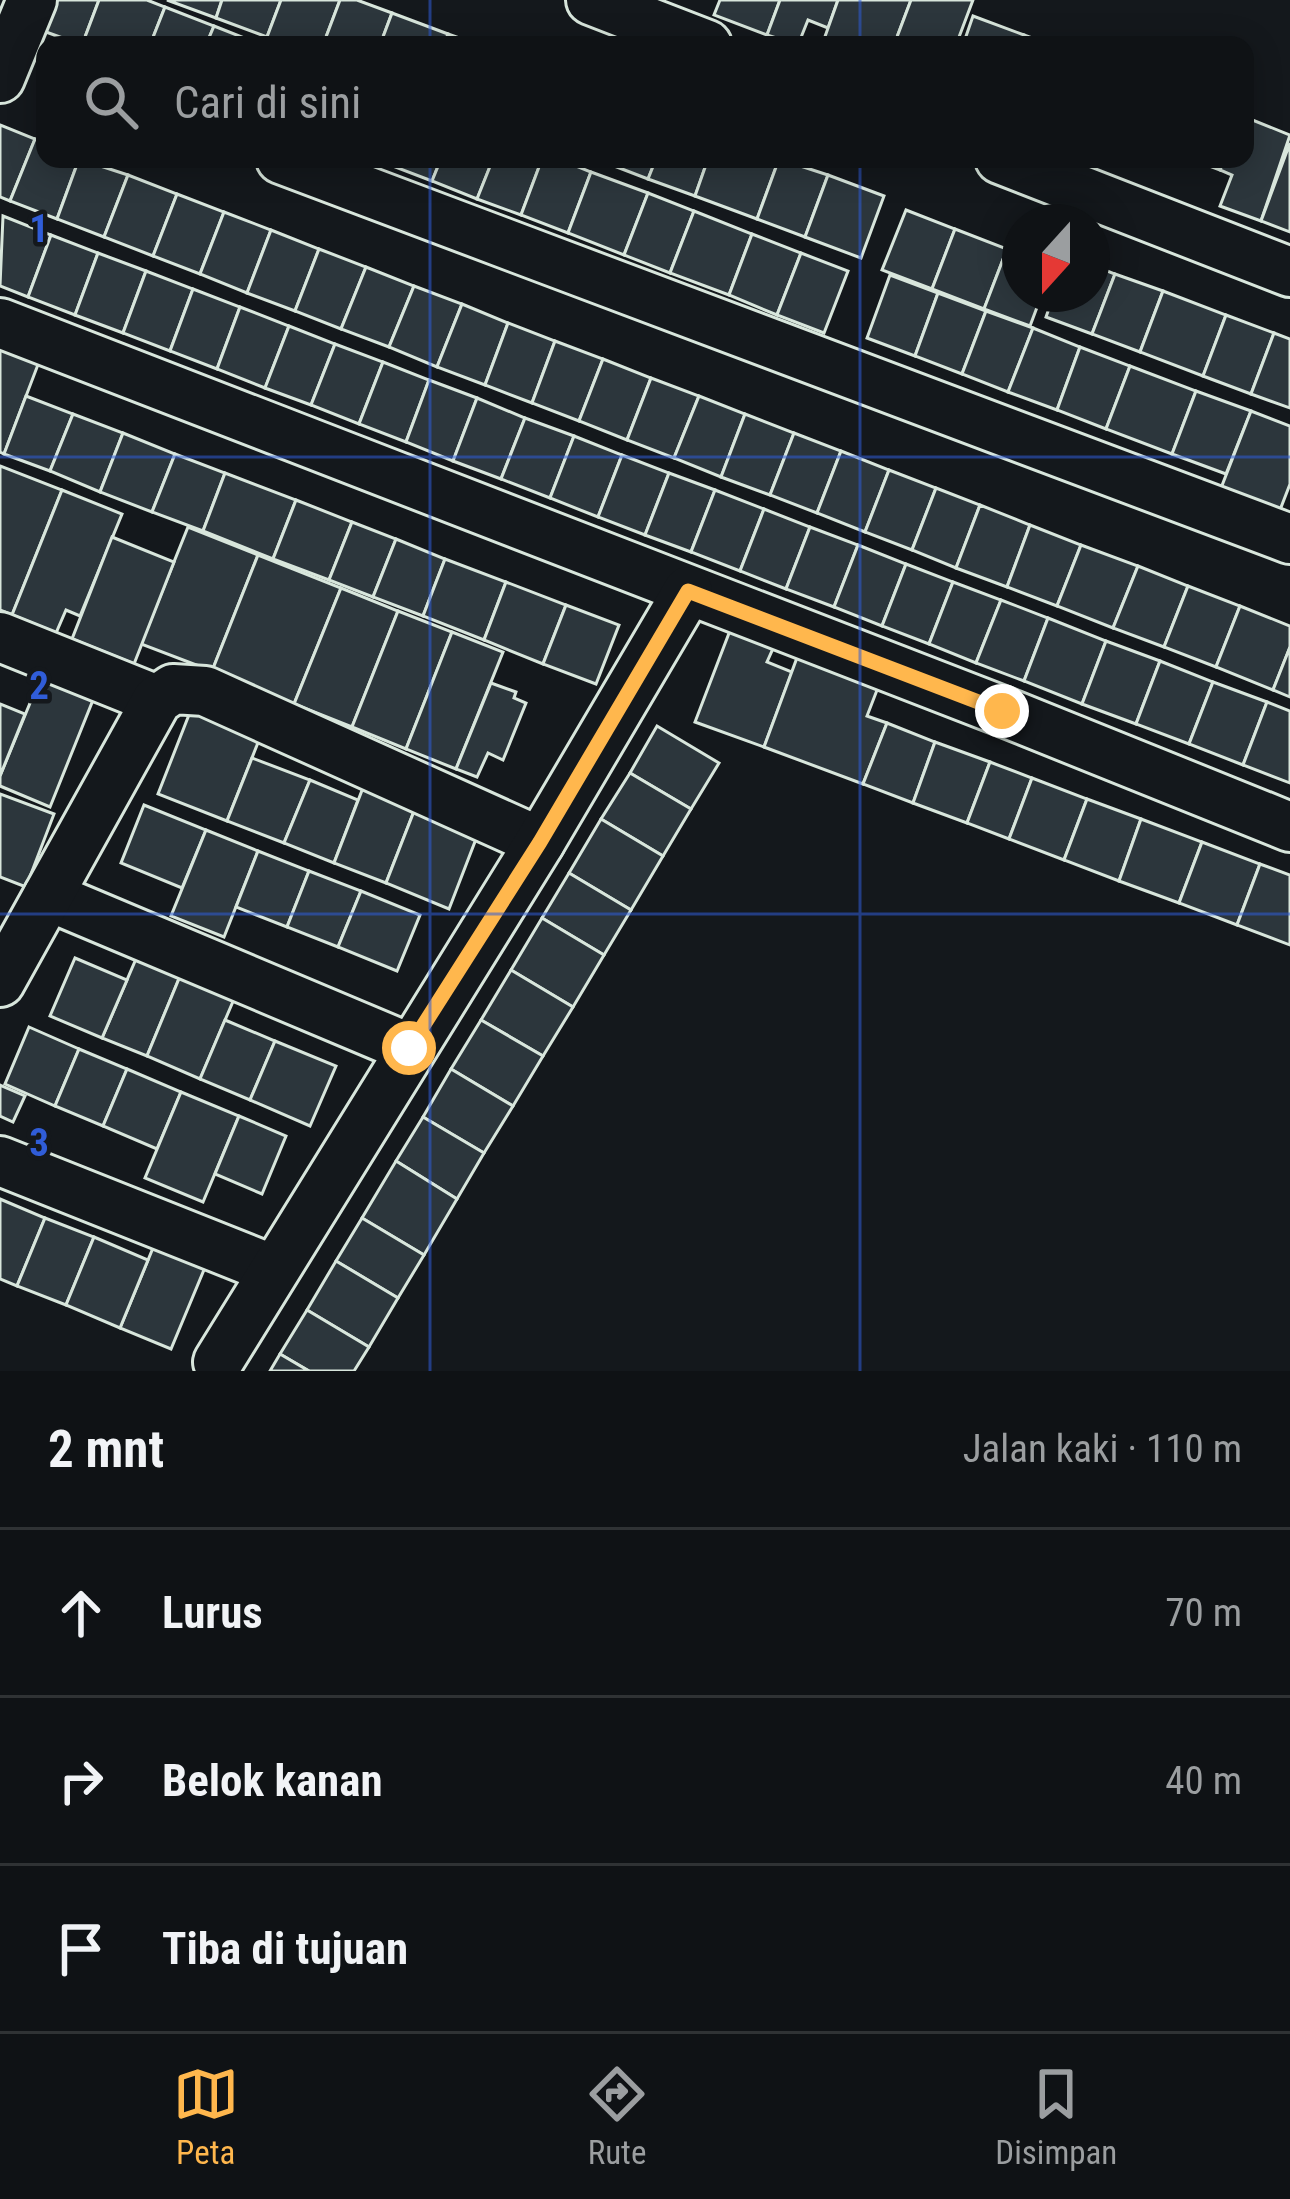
<!DOCTYPE html>
<html lang="id">
<meta charset="utf-8">
<style>
body{margin:0;font-family:"Roboto Condensed",sans-serif;background:#1d2022;color:#f1f3f6}
.compass{position:absolute;left:1002px;top:204px;width:108px;height:108px;border-radius:50%;background:#0f1215;box-shadow:0 6px 30px #0003;rotate:201deg}
.stop{position:absolute;width:36px;height:36px;margin:-27px;border:9px solid #ffb74d;border-radius:50%;background:#fff}
.stop.end{background:#ffb74d;border-color:#fff;box-shadow:0 3px 12px #0008}
.list{margin:0;padding:0;list-style:none}
h2{display:flex;justify-content:space-between;align-items:center;height:156px;margin:0;padding:0 48px;font-size:51px}
h2 small{font-size:39px;font-weight:400;color:#9b9ea0}
.list li{display:grid;grid-template-columns:78px 1fr auto;gap:36px;align-items:center;box-sizing:border-box;height:168px;padding:0 48px;border-top:3px solid #2f3234}
.list b{display:block;font-size:45px;white-space:nowrap}
.list em{font-size:39px;font-style:normal;color:#9b9ea0}
.icon{flex:none;width:66px;height:66px;fill:none;stroke:currentColor;stroke-width:2;stroke-linecap:round;stroke-linejoin:round}
.map{position:relative;flex:none;width:1290px;height:1371px;overflow:hidden}
.search{position:absolute;background:#0f1215;box-shadow:0 6px 30px #0003;left:36px;right:36px;top:36px;height:132px;display:flex;align-items:center;gap:30px;box-sizing:border-box;padding:0 42px;border-radius:24px;color:#9b9ea0;font-size:45px}
.sheet{height:660px;background:#0f1215}
nav{display:flex;justify-content:space-around;align-items:center;box-sizing:border-box;height:168px;border-top:3px solid #2f3234;background:#0f1215;font-size:33px;color:#9b9ea0}
nav a{display:grid;justify-items:center;gap:6px}
nav .on{color:#ffb74d}
.map>svg:first-child{display:block}
</style>
<div class="map">
<svg width="1290" height="1371" viewBox="0 0 1290 1371">
<rect width="100%" height="100%" fill="#14181c"/>
<g fill="#2c363c" stroke="#d8e6dc" stroke-width="3">
<polygon points="46,0 99,0 82,45 35,28"/>
<polygon points="99,0 147,0 165,7 150,45 82,45"/>
<polygon points="167,0 222,0 216,18"/>
<polygon points="222,0 281,0 267,37 216,18"/>
<polygon points="281,0 340,0 323,45 288,45 267,37"/>
<polygon points="340,0 357,0 392,13 380,45 323,45"/>
<polygon points="720,0 780,0 767,35 714,15"/>
<polygon points="780,0 838,0 828,28 808,20 798,45 767,35"/>
<polygon points="838,0 911,0 894,45 822,45"/>
<polygon points="911,0 973,0 956,45 894,45"/>
<polygon points="165,7 214,26 206,45 150,45"/>
<polygon points="392,13 448,34 444,45 380,45"/>
<polygon points="973,16 1024,35 1021,45 963,45"/>
<polygon points="214,26 262,45 206,45"/>
<polygon points="448,34 479,45 444,45"/>
<polygon points="1024,35 1051,45 1021,45"/>
<polygon points="1245,117 1290,135 1261,221 1220,206 1232,175 1220,170 1224,159 1245,159"/>
<polygon points="0,125 35,139 10,201 0,197"/>
<polygon points="35,139 45,143 45,159 79,159 57,219 10,201"/>
<polygon points="1290,143 1290,232 1261,221"/>
<polygon points="79,159 128,175 104,237 57,219"/>
<polygon points="398,159 441,159 432,181 395,167"/>
<polygon points="441,159 493,159 477,199 432,181"/>
<polygon points="493,159 542,159 521,215 477,199"/>
<polygon points="542,159 559,159 591,172 568,233 521,215"/>
<polygon points="596,159 656,159 648,179"/>
<polygon points="656,159 708,159 695,196 648,179"/>
<polygon points="708,159 779,159 757,219 695,196"/>
<polygon points="779,159 828,175 805,237 757,219"/>
<polygon points="1191,159 1224,159 1220,170"/>
<polygon points="591,172 648,193 624,255 568,233"/>
<polygon points="128,175 177,194 153,256 104,237"/>
<polygon points="828,175 884,196 861,258 805,237"/>
<polygon points="648,193 694,211 670,273 624,255"/>
<polygon points="177,194 224,212 200,274 153,256"/>
<polygon points="906,210 955,229 932,289 882,270"/>
<polygon points="694,211 752,234 729,295 670,273"/>
<polygon points="224,212 271,230 247,293 200,274"/>
<polygon points="3,216 51,235 28,297 0,286"/>
<polygon points="955,229 1007,249 984,309 932,289"/>
<polygon points="271,230 319,249 295,311 247,293"/>
<polygon points="752,234 801,253 777,315 729,295"/>
<polygon points="51,235 98,253 75,315 28,297"/>
<polygon points="319,249 366,267 341,329 295,311"/>
<polygon points="1007,249 1020,254 1020,294 1042,294 1030,326 984,309"/>
<polygon points="98,253 146,271 123,333 75,315"/>
<polygon points="801,253 848,271 824,333 777,315"/>
<polygon points="1092,265 1115,274 1092,334 1046,317 1054,294 1092,294"/>
<polygon points="366,267 414,286 389,347 341,329"/>
<polygon points="146,271 193,289 170,351 123,333"/>
<polygon points="1115,274 1163,291 1140,352 1092,334"/>
<polygon points="890,275 938,293 915,356 867,338"/>
<polygon points="414,286 462,304 437,367 389,347"/>
<polygon points="193,289 240,307 217,369 170,351"/>
<polygon points="1163,291 1226,315 1203,376 1140,352"/>
<polygon points="938,293 986,311 962,374 915,356"/>
<polygon points="462,304 508,323 485,385 437,367"/>
<polygon points="240,307 289,326 265,388 217,369"/>
<polygon points="986,311 1033,328 1008,392 962,374"/>
<polygon points="1226,315 1274,333 1251,394 1203,376"/>
<polygon points="508,323 555,341 532,403 485,385"/>
<polygon points="289,326 335,344 311,405 265,388"/>
<polygon points="1033,328 1080,347 1057,410 1008,392"/>
<polygon points="1274,333 1290,339 1290,408 1251,394"/>
<polygon points="555,341 603,359 579,421 532,403"/>
<polygon points="335,344 383,362 359,424 311,405"/>
<polygon points="1080,347 1130,366 1106,429 1057,410"/>
<polygon points="0,348 39,362 4,454 0,452"/>
<polygon points="603,359 651,378 627,440 579,421"/>
<polygon points="383,362 429,380 406,442 359,424"/>
<polygon points="1130,366 1196,391 1172,454 1106,429"/>
<polygon points="651,378 699,396 674,458 627,440"/>
<polygon points="429,380 477,398 453,461 406,442"/>
<polygon points="1196,391 1251,411 1226,474 1172,454"/>
<polygon points="26,396 73,414 50,471 4,454"/>
<polygon points="699,396 745,414 721,477 674,458"/>
<polygon points="477,398 525,418 501,479 453,461"/>
<polygon points="1251,411 1290,426 1290,484 1275,523 1216,501"/>
<polygon points="73,414 123,433 100,492 50,471"/>
<polygon points="745,414 794,433 770,495 721,477"/>
<polygon points="525,418 574,436 550,498 501,479"/>
<polygon points="123,433 175,454 152,512 100,492"/>
<polygon points="794,433 841,451 817,513 770,495"/>
<polygon points="574,436 622,455 598,517 550,498"/>
<polygon points="841,451 889,470 865,532 817,513"/>
<polygon points="175,454 225,473 203,531 152,512"/>
<polygon points="622,455 669,473 645,535 598,517"/>
<polygon points="0,466 62,490 12,615 0,610"/>
<polygon points="889,470 936,488 912,550 865,532"/>
<polygon points="225,473 296,500 273,559 203,531"/>
<polygon points="669,473 715,490 691,552 645,535"/>
<polygon points="936,488 980,505 956,568 912,550"/>
<polygon points="62,490 122,514 80,616 66,610 56,633 12,615"/>
<polygon points="715,490 764,509 740,571 691,552"/>
<polygon points="296,500 352,522 329,580 273,559"/>
<polygon points="980,505 1030,525 1007,587 956,568"/>
<polygon points="764,509 810,527 786,589 740,571"/>
<polygon points="352,522 396,539 373,597 329,580"/>
<polygon points="1030,525 1081,545 1057,606 1007,587"/>
<polygon points="188,527 258,555 212,671 141,644"/>
<polygon points="810,527 858,545 834,607 786,589"/>
<polygon points="112,537 174,562 134,664 72,639"/>
<polygon points="396,539 445,559 423,616 373,597"/>
<polygon points="858,545 906,564 882,626 834,607"/>
<polygon points="1081,545 1138,566 1113,628 1057,606"/>
<polygon points="258,555 341,588 294,704 212,671"/>
<polygon points="445,559 506,582 484,640 423,616"/>
<polygon points="906,564 953,582 929,644 882,626"/>
<polygon points="1138,566 1188,586 1164,647 1113,628"/>
<polygon points="506,582 566,605 543,664 484,640"/>
<polygon points="953,582 1001,600 976,663 929,644"/>
<polygon points="1188,586 1240,606 1216,667 1164,647"/>
<polygon points="341,588 398,611 352,727 294,704"/>
<polygon points="1001,600 1048,618 1024,681 976,663"/>
<polygon points="566,605 619,625 596,684 543,664"/>
<polygon points="1240,606 1290,626 1290,647 1273,690 1216,667"/>
<polygon points="398,611 452,632 406,749 352,727"/>
<polygon points="1048,618 1106,641 1082,704 1024,681"/>
<polygon points="731,628 775,644 767,662 792,672 764,747 695,722"/>
<polygon points="452,632 503,652 456,769 406,749"/>
<polygon points="1106,641 1160,661 1136,724 1082,704"/>
<polygon points="1290,647 1290,697 1273,690"/>
<polygon points="798,655 879,685 867,716 887,723 863,784 764,747"/>
<polygon points="1160,661 1213,682 1189,744 1136,724"/>
<polygon points="42,674 95,695 50,807 0,786 0,776"/>
<polygon points="1213,682 1267,702 1243,765 1189,744"/>
<polygon points="491,683 516,692 514,698 526,703 503,760 488,753 477,777 456,769"/>
<polygon points="194,702 263,730 227,821 158,794"/>
<polygon points="1267,702 1290,711 1290,783 1243,765"/>
<polygon points="0,704 25,714 0,776"/>
<polygon points="887,723 935,742 913,803 863,784"/>
<polygon points="657,726 719,763 691,809 630,773"/>
<polygon points="935,742 990,762 967,823 913,803"/>
<polygon points="252,758 310,780 284,843 227,821"/>
<polygon points="990,762 1032,778 1009,839 967,823"/>
<polygon points="630,773 691,809 663,856 601,819"/>
<polygon points="1032,778 1087,799 1064,860 1009,839"/>
<polygon points="310,780 358,800 334,863 284,843"/>
<polygon points="366,780 418,801 386,883 334,863"/>
<polygon points="0,794 54,814 26,887 0,877"/>
<polygon points="1087,799 1141,819 1119,881 1064,860"/>
<polygon points="418,801 481,826 449,909 386,883"/>
<polygon points="144,805 206,830 182,888 121,863"/>
<polygon points="601,819 663,856 631,910 569,873"/>
<polygon points="1141,819 1202,842 1179,903 1119,881"/>
<polygon points="206,830 258,851 224,937 171,916"/>
<polygon points="1202,842 1260,864 1237,925 1179,903"/>
<polygon points="258,851 309,871 287,927 236,907"/>
<polygon points="1260,864 1290,875 1290,945 1237,925"/>
<polygon points="309,871 361,891 338,947 287,927"/>
<polygon points="569,873 631,910 604,955 542,918"/>
<polygon points="361,891 420,915 397,971 338,947"/>
<polygon points="542,918 604,955 573,1007 511,970"/>
<polygon points="139,952 183,969 147,1056 102,1038"/>
<polygon points="75,958 127,980 102,1038 50,1016"/>
<polygon points="183,969 237,992 200,1079 147,1056"/>
<polygon points="511,970 573,1007 543,1056 481,1020"/>
<polygon points="225,1020 275,1041 250,1100 200,1079"/>
<polygon points="481,1020 543,1056 513,1106 451,1069"/>
<polygon points="29,1027 79,1049 55,1106 5,1084"/>
<polygon points="275,1041 336,1066 310,1126 250,1100"/>
<polygon points="79,1049 127,1069 103,1126 55,1106"/>
<polygon points="127,1069 181,1092 157,1149 103,1126"/>
<polygon points="451,1069 513,1106 484,1153 423,1117"/>
<polygon points="0,1085 25,1096 13,1122 0,1116"/>
<polygon points="181,1092 239,1116 203,1202 145,1178"/>
<polygon points="239,1116 286,1136 262,1194 215,1174"/>
<polygon points="423,1117 484,1153 457,1199 396,1161"/>
<polygon points="396,1161 457,1199 424,1255 362,1218"/>
<polygon points="0,1199 45,1218 17,1286 0,1279"/>
<polygon points="45,1218 94,1237 66,1305 17,1286"/>
<polygon points="362,1218 424,1255 398,1298 336,1261"/>
<polygon points="160,1231 211,1253 171,1349 120,1328"/>
<polygon points="94,1237 148,1260 120,1328 66,1305"/>
<polygon points="336,1261 398,1298 369,1347 307,1310"/>
<polygon points="307,1310 369,1347 354,1371 309,1371 280,1354"/>
<polygon points="280,1354 309,1371 270,1371"/>
</g>
<g fill="none" stroke-linecap="round" stroke-linejoin="round">
<defs>
<g id="street">
<polyline points="591,0 707,45"/>
<polyline points="0,78 32,0"/>
<polyline points="281,159 1290,539"/>
<polyline points="1000,159 1290,272"/>
<polyline points="0,323 1002,711 1290,827"/>
<polyline points="0,637 157,700"/>
<polyline points="48,896 409,1048"/>
<polyline points="0,982 157,700 173,689 205,691 540,842"/>
<polyline points="0,1161 274,1270"/>
<polyline points="218,1362 540,842 688,591"/>
</g>
</defs>
<use href="#street" stroke="#d8e6dc" stroke-width="54"/>
<use href="#street" stroke="#14181c" stroke-width="48"/>
</g>
<g fill="none" stroke-linecap="round" stroke-linejoin="round">
<polyline stroke="#ffb74d" stroke-width="15" points="409,1048 540,842 688,591 1002,711"/>
</g>
<path fill="none" stroke="#305dd8" stroke-width="3" stroke-opacity="0.55" d="M430,0V45M860,0V45M430,159V1371M860,159V1371M0,457H1290M0,914H1290"/>
<g font-size="39" text-anchor="middle" font-weight="bold" fill="#305dd8" stroke="#14181c" stroke-width="9" stroke-linejoin="round" paint-order="stroke">
<text x="39" y="242">1</text>
<text x="39" y="699">2</text>
<text x="39" y="1156">3</text>
</g>
</svg>
<svg class="compass" viewBox="-18 -18 36 36"><path d="M0-13l5 13h-10z" fill="#e53935"/><path d="M0 13l5-13h-10z" fill="#9b9ea0"/></svg>
<div class="stop" style="left:409px;top:1048px"></div>
<div class="stop end" style="left:1002px;top:711px"></div>
<div class="search"><svg class="icon" aria-label="search" viewBox="0 0 24 24"><circle cx="10" cy="10" r="6"/><path d="M15 15l6 6"/></svg>Cari di sini</div>
</div>
<section class="sheet">
<h2>2 mnt<small>Jalan kaki · 110 m</small></h2>
<ul class="list">
<li><svg class="icon" aria-label="ahead" viewBox="0 0 24 24"><path d="M12 20V5M6 11l6-6 6 6"/></svg><div><b>Lurus</b></div><em>70 m</em></li>
<li><svg class="icon" aria-label="right" viewBox="0 0 24 24"><path d="M7 20v-9h11M14 6l5 5-5 5"/></svg><div><b>Belok kanan</b></div><em>40 m</em></li>
<li><svg class="icon" aria-label="arrive" viewBox="0 0 24 24"><path d="M6 21V4h12l-3 4 3 4H6"/></svg><div><b>Tiba di tujuan</b></div></li>
</ul>
</section>
<nav>
<a class="on"><svg class="icon" aria-label="map" viewBox="0 0 24 24"><path d="M3 6l6-2 6 2 6-2v14l-6 2-6-2-6 2zM9 4v14M15 6v14"/></svg>Peta</a>
<a><svg class="icon" aria-label="directions" viewBox="0 0 24 24"><path d="M12 3l9 9-9 9-9-9zM9 14v-3h6M13 9l2 2-2 2"/></svg>Rute</a>
<a><svg class="icon" aria-label="saved" viewBox="0 0 24 24"><path d="M7 4h10v16l-5-4-5 4z"/></svg>Disimpan</a>
</nav>
